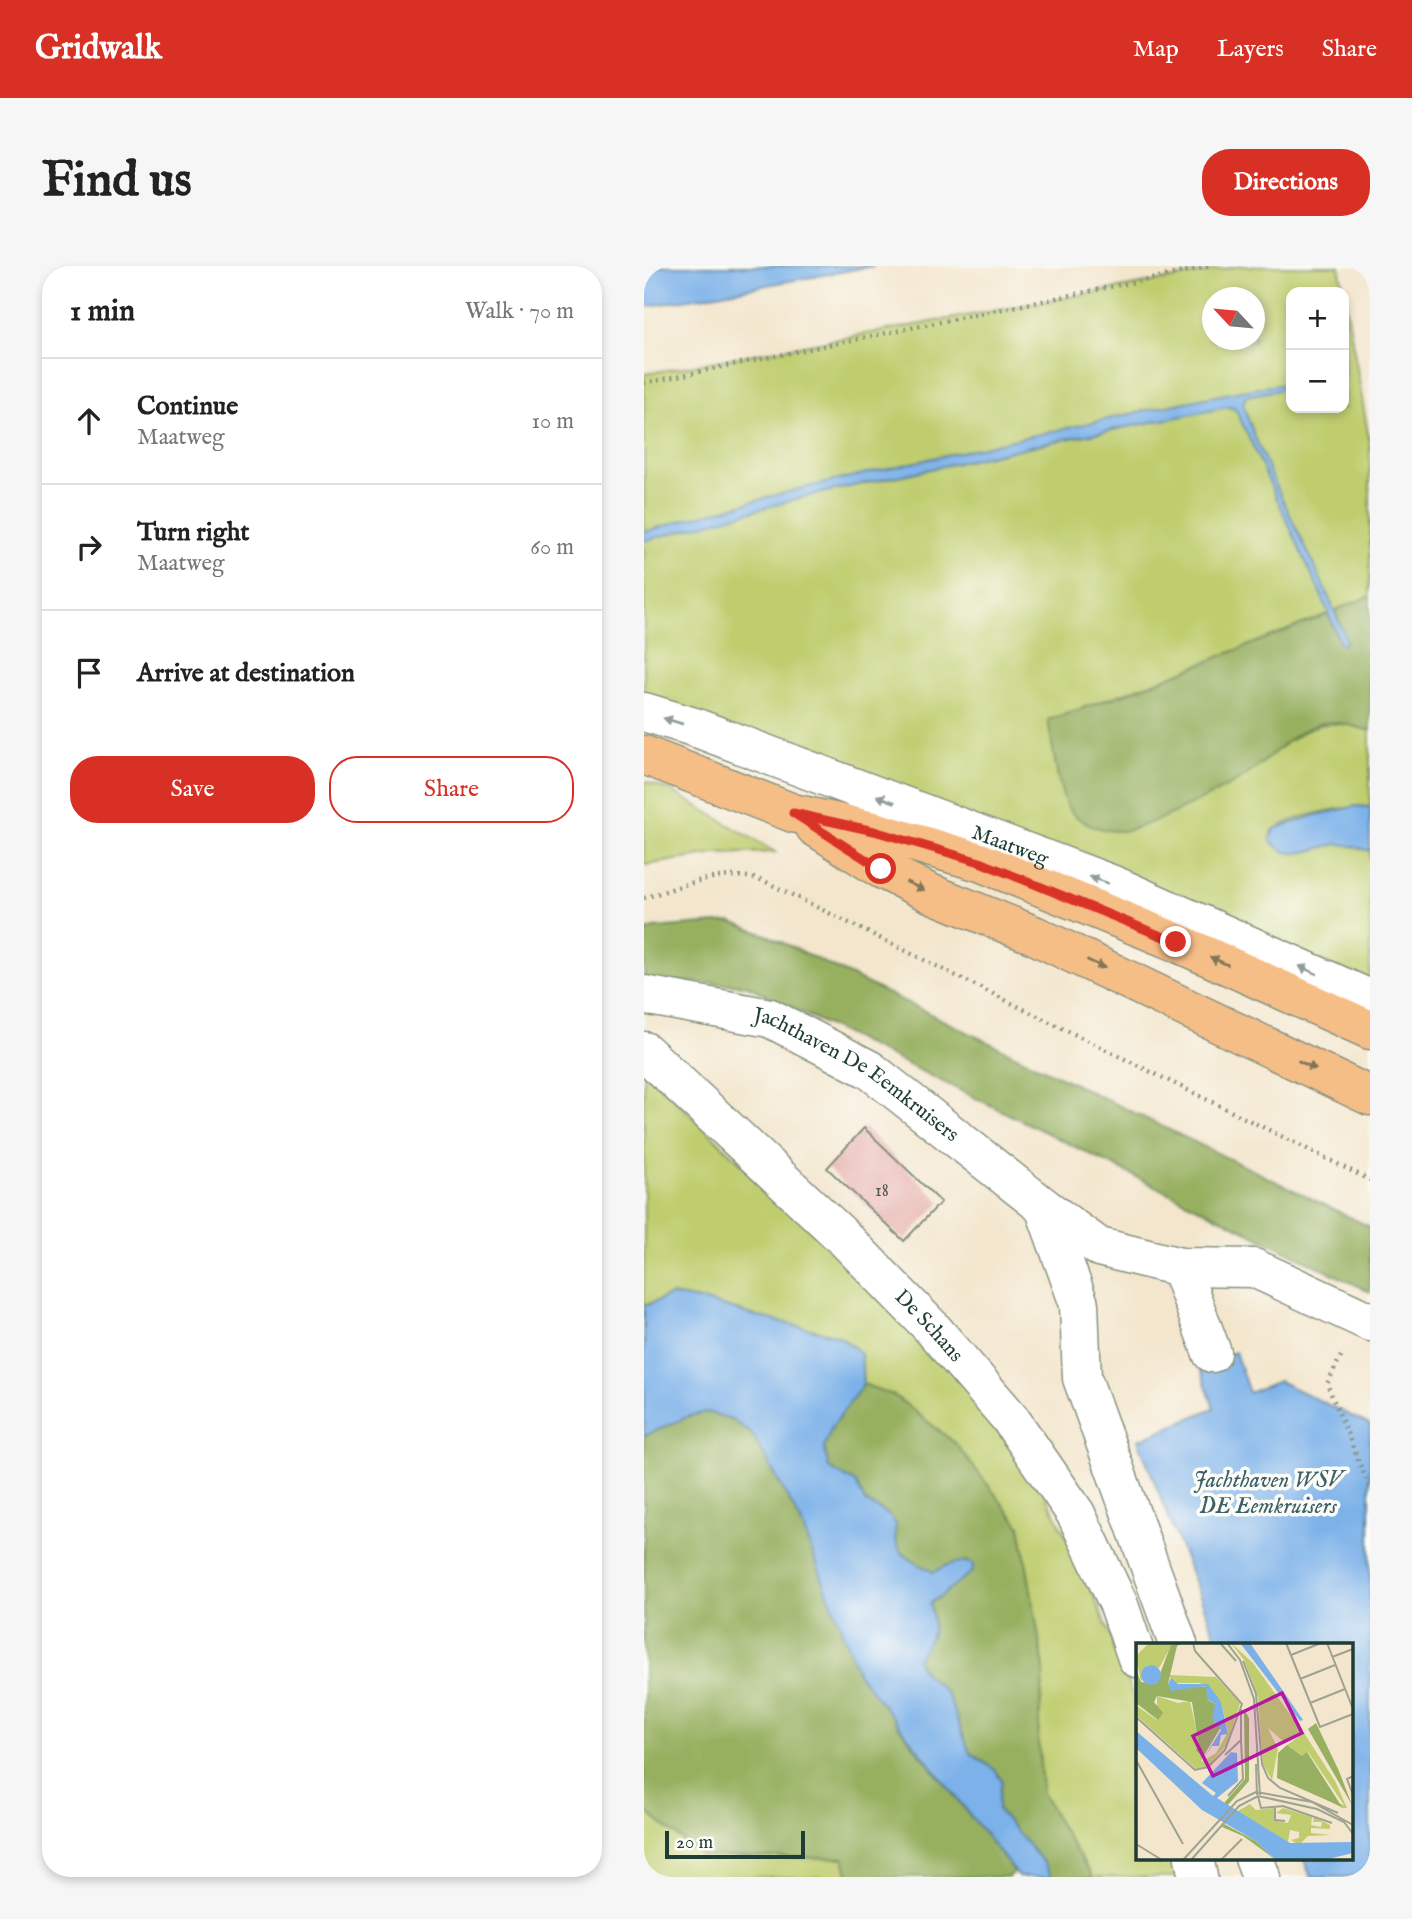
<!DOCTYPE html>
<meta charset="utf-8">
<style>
body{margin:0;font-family:"IM FELL English",serif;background:#f6f6f6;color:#222}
.controls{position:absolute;right:21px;top:21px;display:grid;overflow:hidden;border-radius:14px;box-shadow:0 4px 10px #0003}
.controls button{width:63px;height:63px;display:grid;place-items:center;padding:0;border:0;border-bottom:2px solid #e0e0e0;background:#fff;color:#222;font:35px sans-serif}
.compass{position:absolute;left:558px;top:21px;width:63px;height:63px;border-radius:50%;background:#fff;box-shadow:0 4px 10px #0003;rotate:296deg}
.scale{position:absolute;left:21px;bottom:18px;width:140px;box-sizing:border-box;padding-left:7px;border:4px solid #1f3d34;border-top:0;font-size:19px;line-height:24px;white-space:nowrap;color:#1f3d34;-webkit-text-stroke:5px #fdfcf7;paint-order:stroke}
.stop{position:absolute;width:21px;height:21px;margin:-16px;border:5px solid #d93025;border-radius:50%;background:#fff}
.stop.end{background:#d93025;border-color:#fff;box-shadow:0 2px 7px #0008}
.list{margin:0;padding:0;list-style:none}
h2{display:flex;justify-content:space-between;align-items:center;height:91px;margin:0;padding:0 28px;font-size:30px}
h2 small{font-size:23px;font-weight:400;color:#767676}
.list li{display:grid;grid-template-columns:46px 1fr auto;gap:21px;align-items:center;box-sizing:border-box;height:126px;padding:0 28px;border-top:2px solid #e0e0e0}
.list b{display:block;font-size:26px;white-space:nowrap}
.list p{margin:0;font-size:23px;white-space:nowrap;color:#767676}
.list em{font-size:23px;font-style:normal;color:#767676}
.actions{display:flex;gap:14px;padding:21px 28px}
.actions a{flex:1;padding:16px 0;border:2px solid #d93025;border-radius:28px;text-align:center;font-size:24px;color:#d93025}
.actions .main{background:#d93025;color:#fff}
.icon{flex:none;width:38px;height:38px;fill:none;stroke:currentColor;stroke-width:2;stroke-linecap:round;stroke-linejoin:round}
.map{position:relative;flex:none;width:726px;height:1611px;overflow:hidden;border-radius:28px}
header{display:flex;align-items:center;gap:42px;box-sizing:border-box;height:98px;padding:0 35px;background:#d93025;color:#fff}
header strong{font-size:33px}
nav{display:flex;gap:38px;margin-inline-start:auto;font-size:24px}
.intro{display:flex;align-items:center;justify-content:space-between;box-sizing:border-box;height:168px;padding:0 42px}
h1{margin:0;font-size:49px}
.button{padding:18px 32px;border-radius:28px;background:#d93025;color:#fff;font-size:24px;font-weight:700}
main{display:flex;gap:42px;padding:0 42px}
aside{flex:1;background:#fff;border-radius:28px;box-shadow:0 4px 10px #0003}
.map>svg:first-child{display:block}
</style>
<header>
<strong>Gridwalk</strong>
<nav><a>Map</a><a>Layers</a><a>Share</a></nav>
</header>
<div class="intro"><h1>Find us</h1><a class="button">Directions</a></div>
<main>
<aside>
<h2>1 min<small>Walk · 70 m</small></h2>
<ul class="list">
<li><svg class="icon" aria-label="ahead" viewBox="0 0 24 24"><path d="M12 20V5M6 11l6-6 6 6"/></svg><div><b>Continue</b><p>Maatweg</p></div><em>10 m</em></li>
<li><svg class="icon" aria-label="right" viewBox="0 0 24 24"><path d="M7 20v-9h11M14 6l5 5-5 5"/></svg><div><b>Turn right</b><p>Maatweg</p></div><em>60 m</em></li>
<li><svg class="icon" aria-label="arrive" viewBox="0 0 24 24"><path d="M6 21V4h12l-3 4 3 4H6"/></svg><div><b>Arrive at destination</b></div></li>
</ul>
<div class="actions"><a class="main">Save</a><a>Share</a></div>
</aside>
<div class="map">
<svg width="726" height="1611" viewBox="0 0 726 1611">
<rect width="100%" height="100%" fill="#fdfcf7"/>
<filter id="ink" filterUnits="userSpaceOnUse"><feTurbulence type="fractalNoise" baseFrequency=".0143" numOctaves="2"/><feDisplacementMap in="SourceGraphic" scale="14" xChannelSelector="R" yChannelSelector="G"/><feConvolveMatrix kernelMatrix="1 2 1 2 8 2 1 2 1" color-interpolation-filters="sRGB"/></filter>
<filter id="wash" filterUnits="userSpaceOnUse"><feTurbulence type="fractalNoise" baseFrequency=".00686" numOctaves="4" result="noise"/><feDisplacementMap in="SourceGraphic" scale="28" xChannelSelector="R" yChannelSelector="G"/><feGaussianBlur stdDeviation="1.57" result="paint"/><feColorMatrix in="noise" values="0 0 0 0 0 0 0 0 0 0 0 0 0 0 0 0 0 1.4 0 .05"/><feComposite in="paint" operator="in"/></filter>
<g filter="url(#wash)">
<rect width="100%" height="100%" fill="#f3e6cd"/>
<g fill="#bfcd6e" stroke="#6f8551" stroke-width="2" fill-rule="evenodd">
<path d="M597,0H695L700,26H647V142H700V27L726,179V330C620,375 513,416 405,454L414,510L425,543L648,474C672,453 698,455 726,465V541L724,543C702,538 645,551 627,566L628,577C649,595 669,582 693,578C701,577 718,582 726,585V715L0,431V108ZM568,32H610V74H568Z"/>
<polygon points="0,515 26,524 131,586 71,588 0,599"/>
<polygon points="0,804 278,1071 378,1180 440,1307 468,1373 493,1442 493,1592 537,1592 541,1611 449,1611 418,1563 398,1527 394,1469 400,1402 376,1260 251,1130 219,1118 217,1087 195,1070 108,1049 65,1036 28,1029 0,1040"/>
<polygon points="0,1544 59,1590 200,1592 205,1611 0,1611"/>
</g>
<g fill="#97b061" stroke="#5b764a" stroke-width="2">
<path d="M726,330V465C710,460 690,453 674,458C647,467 626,493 604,508C586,521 497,565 477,565C461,566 434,557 425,543C414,527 408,475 404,454L488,425L684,348L696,377L702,375L691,344Z"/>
<polygon points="87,656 125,670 726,961 726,1026 102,719 35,716 0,727 0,666 9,662"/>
<path d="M219,1118L251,1130L311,1177L376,1260L400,1402L394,1469L398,1527L418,1563L449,1611H408L400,1597L354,1544V1533L358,1514L350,1503L326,1487L303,1428C290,1413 278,1413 273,1393L288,1369L286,1338L329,1305L323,1295L303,1299L289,1306C254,1286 253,1289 245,1249L221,1236L212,1217L185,1202L180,1181L188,1161Z"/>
<polygon points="63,1146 87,1153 109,1169 157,1256 255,1461 370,1605 364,1611 205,1611 200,1592 58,1590 0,1544 0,1170 45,1150"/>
</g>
<g fill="#7bb1e9" stroke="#4d778e" stroke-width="2">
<polygon points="0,0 230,0 0,41"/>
<path d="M647,117V122L602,130L599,138C626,220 673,294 702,375L699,379L696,377L678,331L594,148L591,143L585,141L407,176L160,231L0,275V266C125,227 254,200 382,171C470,152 558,130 647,117Z"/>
<path d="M713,540L726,541V585C719,583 700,577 693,578C669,582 644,599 626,573L630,563L672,549Z"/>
<path d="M28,1029L65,1036L108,1049L195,1070L217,1087L219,1118L188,1161L180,1181L185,1202L212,1217L221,1236L245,1249L252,1258C247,1289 266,1293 289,1306C301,1300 317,1292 329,1298V1305L286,1338C293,1367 288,1369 273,1393C278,1412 291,1413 303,1428L326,1487L350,1503L358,1515L354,1533V1544L400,1597L408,1611H375L214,1407L157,1256L109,1169L87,1153L63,1146L45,1150L0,1170V1040Z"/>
<polygon points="591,1086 605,1127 635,1115 726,1159 726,1611 667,1611 659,1592 707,1592 707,1378 575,1378 494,1174 570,1142 555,1099"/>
</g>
<g id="blocks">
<polygon fill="#e3a6a2" points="220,862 297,936 260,975 183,902"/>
</g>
</g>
<g filter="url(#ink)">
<use href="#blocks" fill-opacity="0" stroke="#899280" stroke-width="2"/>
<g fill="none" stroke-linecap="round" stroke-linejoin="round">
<defs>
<g id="minor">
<path id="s1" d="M0,446L50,461L472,620L726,733"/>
<path id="s2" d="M0,729L126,752L226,804L400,941L435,1038L438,1112L534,1378"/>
<path id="s3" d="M0,785L198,970L287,1061L365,1151L432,1248L475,1339L493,1392"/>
<polyline points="400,941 455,981 536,1001 610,1002 726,1056"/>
<polyline points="536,1001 568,1087"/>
<polyline points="550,1592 554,1611"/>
<polyline points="610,1592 617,1611"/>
</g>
<g id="major">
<polyline points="0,489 149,547 230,565 336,596 532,676 726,764"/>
<polyline points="171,561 237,603 286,627 390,669 726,830"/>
</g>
</defs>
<use href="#minor" stroke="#899280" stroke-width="41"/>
<use href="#major" stroke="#899280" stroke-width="41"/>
<g stroke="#899280" stroke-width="4.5" stroke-dasharray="2 5" stroke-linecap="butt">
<polyline points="723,0 726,19"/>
<polyline points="0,117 568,0"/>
<path d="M0,632C39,620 80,601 120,615L726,914"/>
<polyline points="697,1090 683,1118 726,1223"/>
</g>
<use href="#minor" stroke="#fff" stroke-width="38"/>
<use href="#major" stroke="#f6be87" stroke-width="38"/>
</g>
<defs><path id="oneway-solid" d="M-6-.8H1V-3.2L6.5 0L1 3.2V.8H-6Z" transform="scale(1.75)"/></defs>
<g fill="#8f9e9a">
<use href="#oneway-solid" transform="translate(29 455) rotate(-163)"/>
<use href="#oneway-solid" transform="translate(242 533) rotate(-159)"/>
<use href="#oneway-solid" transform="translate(455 614) rotate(-159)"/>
<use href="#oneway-solid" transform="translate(664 704) rotate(-156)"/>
</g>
<g fill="#807759">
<use href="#oneway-solid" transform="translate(271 620) rotate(26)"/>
<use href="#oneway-solid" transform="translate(575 695) rotate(-156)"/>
<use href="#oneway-solid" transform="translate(452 698) rotate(25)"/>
<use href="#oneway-solid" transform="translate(663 799) rotate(26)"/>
</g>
</g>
<g fill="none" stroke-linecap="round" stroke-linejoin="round" filter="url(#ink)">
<polyline stroke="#d93025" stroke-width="9" points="237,603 149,547 230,565 336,596 532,676"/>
</g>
<g text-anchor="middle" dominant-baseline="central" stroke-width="7" stroke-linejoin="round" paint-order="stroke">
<g font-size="18" fill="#505750">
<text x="238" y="925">18</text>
</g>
<g font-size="21" fill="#1f3d34" stroke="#fdfcf7">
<text stroke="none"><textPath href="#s1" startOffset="390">Maatweg</textPath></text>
<text stroke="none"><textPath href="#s2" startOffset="231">Jachthaven De Eemkruisers</textPath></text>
<text stroke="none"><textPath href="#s3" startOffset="396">De Schans</textPath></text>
</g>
<g font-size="23" font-style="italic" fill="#3b606a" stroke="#fdfcf7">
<text x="624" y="1214">Jachthaven WSV<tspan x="624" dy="26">DE Eemkruisers</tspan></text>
</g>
</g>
<g transform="translate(492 1377)">
<rect width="217" height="217" fill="#f3e6cd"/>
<path d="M37,0L23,25L11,22L5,39L0,13L13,0ZM95,0L117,20L166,88L149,100L132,85L142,106L136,137L127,121L122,54L108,17ZM33,32L80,34L104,60L91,102L72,123L60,126L0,72L1,63L21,77V53L42,60L54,58L64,104L59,107L67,114L65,119L80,110L92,89L85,59L64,40H37ZM168,90L199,138L211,165H206L192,157L208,162L172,109L166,113L151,102ZM114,161L120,167L138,165L139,178L152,180L155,172L140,170L147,165L176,174L175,182L185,184L186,179H177L178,174L194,182V186L175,185V190L195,192L172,193L163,202L155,197L163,195V189L154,187L152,199L100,169Z" fill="#bfcd6e"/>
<path d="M46,0L41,3L32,41L72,44V57L79,61L78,79L85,84L67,114L59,107L63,104L56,59L21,53L18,59L27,70L22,77L0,60V27L5,39L20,41L35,2ZM108,66L113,75V138L91,163L88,160L109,136ZM180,80L203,128L216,162L172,86ZM151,102L166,113L171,109L206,164L141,135L142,110ZM88,181L120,198L140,217L107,193L86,184Z" fill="#97b061"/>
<path d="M104,0H114L167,77L164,78ZM5 32a10 10 0 1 1 20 0a10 10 0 1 1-20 0ZM35,35L42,41H72L85,59L92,91L85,92L83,103H76L66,118L85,87L76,76L79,61L71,56L70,43L35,48L32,41ZM0,88L77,153L80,150L66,140L95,109L101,110L102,138L81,155L154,200L217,199V210L188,217H140L120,198L66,167L0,105Z" fill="#7bb1e9"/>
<path fill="none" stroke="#7bb1e9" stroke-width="3.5" d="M0,94L88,169M96,174L141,202L153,217"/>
<path fill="none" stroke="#9ea290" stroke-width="2" d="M84,0L100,18M91,0L104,17L118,56L124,152M150,0L184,84L217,71M191,0L217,66M155,12L185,0M196,14L217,6M107,18L120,51L126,121L132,135L144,145L202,170M164,36L199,22M174,60L209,46M0,74L59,127L72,124L89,107L106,61L59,8L57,0M89,112L105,97V66M0,117L47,201M120,121L121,152M217,133L211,136L217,152M92,153L107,136L105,98M122,153L125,165L147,163L196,180M139,163V177L149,178M0,201L26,217M47,217L101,158L120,149L176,159L217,182M55,217L103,163L122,153L181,166L208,179L217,191M85,217L106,196"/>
<path fill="#b5179e" fill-opacity="0.15" stroke="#b5179e" stroke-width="3.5" d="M146,50L166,90L77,133L57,93Z"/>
<rect width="217" height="217" fill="none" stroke="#1f3d34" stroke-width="3.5"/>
</g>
</svg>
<div class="controls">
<button>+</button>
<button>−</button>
</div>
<svg class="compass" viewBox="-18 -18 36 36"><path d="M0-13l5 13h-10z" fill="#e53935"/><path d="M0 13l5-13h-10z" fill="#767676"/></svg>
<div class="scale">20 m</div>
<div class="stop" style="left:237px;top:603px"></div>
<div class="stop end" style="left:532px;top:676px"></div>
</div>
</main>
